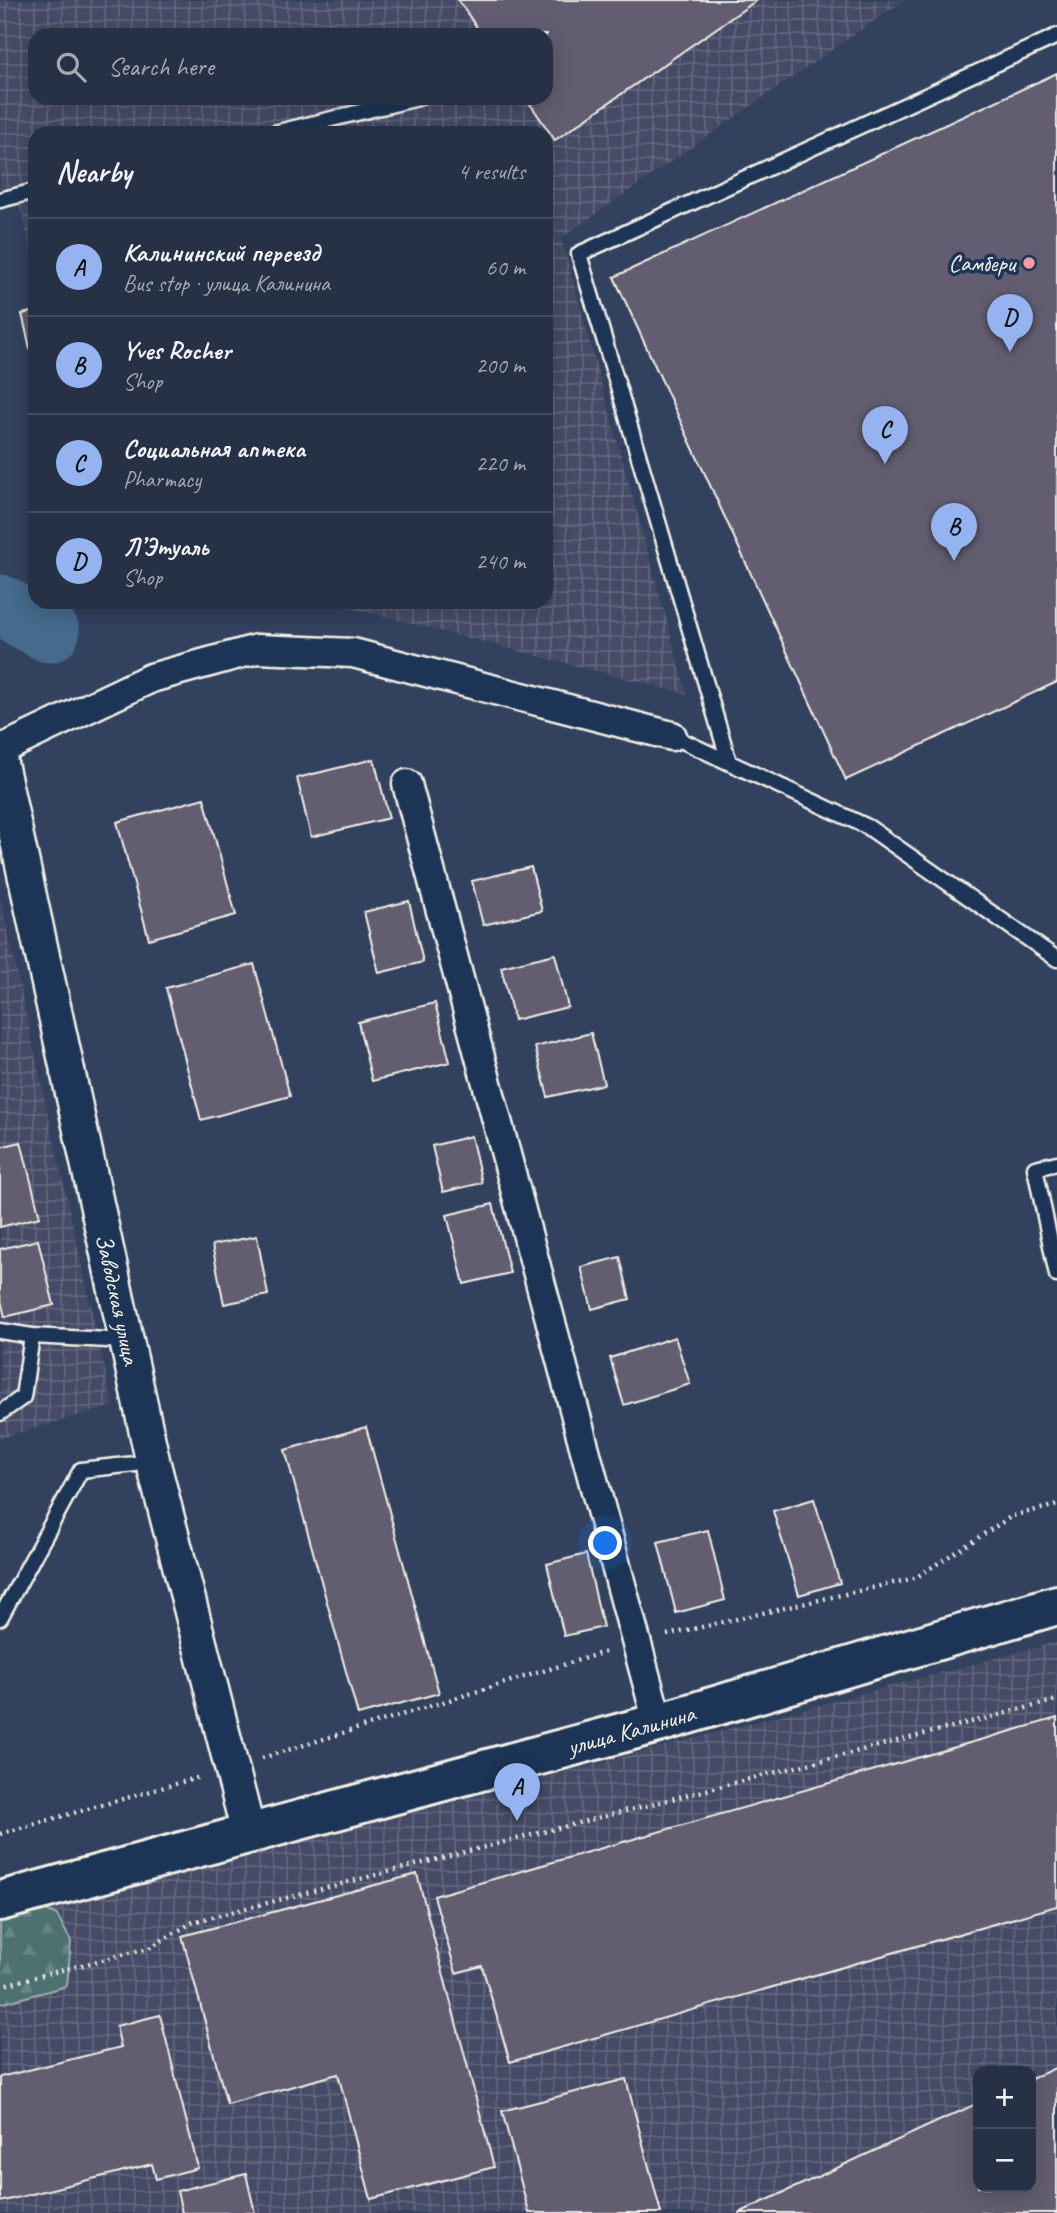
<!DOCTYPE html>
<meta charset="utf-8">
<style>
body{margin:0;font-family:Caveat,sans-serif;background:#323d51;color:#f1f3f6}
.controls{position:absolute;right:21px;bottom:21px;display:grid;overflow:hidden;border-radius:14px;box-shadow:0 4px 18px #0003}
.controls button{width:63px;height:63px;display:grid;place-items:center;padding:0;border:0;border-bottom:2px solid #424c5f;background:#263146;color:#f1f3f6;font:35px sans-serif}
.you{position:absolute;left:606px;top:1544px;width:24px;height:24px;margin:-18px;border:5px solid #fff;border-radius:50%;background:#1a73e8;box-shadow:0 0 0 10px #1a73e833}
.badge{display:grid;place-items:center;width:46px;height:46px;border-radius:50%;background:#95b2f1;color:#111;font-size:23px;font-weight:700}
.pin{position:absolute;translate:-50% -58px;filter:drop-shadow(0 2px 4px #0008)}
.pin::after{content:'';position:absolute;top:37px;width:24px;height:21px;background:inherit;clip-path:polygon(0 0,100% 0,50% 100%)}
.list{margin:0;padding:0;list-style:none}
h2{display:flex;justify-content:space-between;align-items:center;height:91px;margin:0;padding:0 28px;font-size:30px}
h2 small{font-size:23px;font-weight:400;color:#a4a9b3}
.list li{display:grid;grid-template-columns:46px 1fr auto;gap:21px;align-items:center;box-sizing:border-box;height:98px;padding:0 28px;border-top:2px solid #424c5f}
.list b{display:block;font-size:26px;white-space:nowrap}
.list p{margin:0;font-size:23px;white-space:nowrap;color:#a4a9b3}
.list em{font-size:23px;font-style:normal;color:#a4a9b3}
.icon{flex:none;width:38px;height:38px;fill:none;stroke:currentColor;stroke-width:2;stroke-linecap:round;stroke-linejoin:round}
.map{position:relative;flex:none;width:1057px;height:2213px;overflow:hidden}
.search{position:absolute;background:#263146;box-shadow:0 4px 18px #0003;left:28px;top:28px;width:525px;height:77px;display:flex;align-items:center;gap:18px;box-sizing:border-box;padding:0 24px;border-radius:21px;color:#a4a9b3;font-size:26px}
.panel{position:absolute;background:#263146;box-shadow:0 4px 18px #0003;left:28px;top:126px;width:525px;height:483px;border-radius:21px}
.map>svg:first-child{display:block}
</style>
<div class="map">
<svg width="1057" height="2213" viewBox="0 0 1057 2213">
<defs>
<pattern id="industrial-grid" width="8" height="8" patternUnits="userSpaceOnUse" patternTransform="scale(1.75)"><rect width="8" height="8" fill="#444c66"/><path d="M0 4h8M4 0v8" fill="none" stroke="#60667c"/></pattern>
<pattern id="forest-firs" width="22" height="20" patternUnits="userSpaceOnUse" patternTransform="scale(1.75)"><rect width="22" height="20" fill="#4d7071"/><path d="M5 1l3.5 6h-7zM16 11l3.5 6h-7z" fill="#678585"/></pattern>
</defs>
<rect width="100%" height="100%" fill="#32415e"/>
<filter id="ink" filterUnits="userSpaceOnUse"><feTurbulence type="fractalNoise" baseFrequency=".0143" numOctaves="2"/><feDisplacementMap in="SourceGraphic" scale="14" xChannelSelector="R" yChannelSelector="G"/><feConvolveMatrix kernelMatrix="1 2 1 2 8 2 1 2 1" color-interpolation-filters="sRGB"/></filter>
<g filter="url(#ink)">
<g fill="url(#industrial-grid)" fill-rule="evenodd">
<path d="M0,0H904L561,238L687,694L327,602H546V133H35V266L15,187L0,190ZM35,35H546V98H35Z"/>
<polygon points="0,897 113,1406 0,1438"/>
<path d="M1057,1642V2213H0V1908L27,1901L68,1904ZM978,2071H1031V2187H978Z"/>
</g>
<polygon fill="url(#forest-firs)" stroke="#a0b0ac" stroke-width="2" points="32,1903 57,1915 71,1941 67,1986 0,2004 0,1911"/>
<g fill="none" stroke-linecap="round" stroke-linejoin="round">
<polyline stroke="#456a8c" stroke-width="61" points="0,605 49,632"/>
</g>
<g fill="#625d70" stroke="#f4f1e8" stroke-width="2">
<polygon points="458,0 757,0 555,140 526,98 546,98 546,35 482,35"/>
<polygon points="1057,73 1057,682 846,780 614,277"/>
<polygon points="35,311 35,369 22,314"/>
<polygon points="374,759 389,818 311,837 297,778"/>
<polygon points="204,798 236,915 149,939 117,822"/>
<polygon points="531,867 542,911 483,925 472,881"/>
<polygon points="409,901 423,962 379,973 364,912"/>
<polygon points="555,954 568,1007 514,1020 501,967"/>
<polygon points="254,964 290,1096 201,1120 166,988"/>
<polygon points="435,1003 450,1062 372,1081 358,1022"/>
<polygon points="591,1033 604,1084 548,1097 535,1047"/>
<polygon points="471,1136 482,1183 443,1192 432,1146"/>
<polygon points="21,1142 40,1217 0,1227 0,1147"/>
<polygon points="493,1204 510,1273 464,1284 447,1215"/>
<polygon points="257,1236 268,1295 224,1304 212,1245"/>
<polygon points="38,1240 54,1305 5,1317 0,1296 0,1249"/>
<polygon points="620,1257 630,1299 592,1309 581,1267"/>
<polygon points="675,1337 690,1384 624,1405 610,1358"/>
<polygon points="366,1427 439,1693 358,1715 285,1450"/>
<polygon points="814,1499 840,1583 799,1595 773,1511"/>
<polygon points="708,1530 725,1600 676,1613 658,1542"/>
<polygon points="586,1554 603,1627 564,1636 547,1564"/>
<polygon points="1057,1718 1057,1906 510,2062 482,1966 456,1973 434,1896"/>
<polygon points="417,1874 494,2167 371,2199 338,2074 227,2104 182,1936"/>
<polygon points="160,2015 198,2168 156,2179 152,2164 0,2202 0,2077 121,2047 116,2026"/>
<polygon points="1057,2067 1057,2213 739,2213 978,2103 978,2187 1031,2187 1031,2079"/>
<polygon points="626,2079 661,2213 529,2213 502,2111"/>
<polygon points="246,2174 255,2213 182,2213 177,2191"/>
</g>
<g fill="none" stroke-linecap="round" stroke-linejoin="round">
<defs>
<g id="service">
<polyline points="274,133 418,98"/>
<polyline points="0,200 35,191"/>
<polyline points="672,736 868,827 1057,959"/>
<polyline points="729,762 579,254 1057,36"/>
<polyline points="1057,1163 1035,1168 1057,1275"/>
<polyline points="0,1331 32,1336 127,1341"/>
<polyline points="0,1413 23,1397 32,1336"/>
<polyline points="0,1618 81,1470 153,1462"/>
</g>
<g id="minor">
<polyline points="0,750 151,678 257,649 353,653 672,736"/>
<polyline points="407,784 658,1723"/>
</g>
<g id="tertiary">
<path id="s1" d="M0,761L153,1462L249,1835"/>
</g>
<g id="primary">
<path id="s2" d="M0,1901L658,1723L1057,1605"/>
</g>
</defs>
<use href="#service" stroke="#f4f1e8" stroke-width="19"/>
<use href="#minor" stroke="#f4f1e8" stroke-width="33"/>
<use href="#tertiary" stroke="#f4f1e8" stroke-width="38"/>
<use href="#primary" stroke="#f4f1e8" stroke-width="44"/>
<g stroke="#f4f1e8" stroke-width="4.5" stroke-dasharray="2 5" stroke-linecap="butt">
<polyline points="667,1635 915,1578 1012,1516 1057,1505"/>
<polyline points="262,1758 608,1651"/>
<polyline points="0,1834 200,1777"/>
<polyline points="0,1986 149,1948 193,1922 1057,1700"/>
</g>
<use href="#service" stroke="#1d3557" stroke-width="14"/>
<use href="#minor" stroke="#1d3557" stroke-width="28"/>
<use href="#tertiary" stroke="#1d3557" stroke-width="33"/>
<use href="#primary" stroke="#1d3557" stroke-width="38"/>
</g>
</g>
<circle fill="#ff9aa2" stroke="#1d3557" stroke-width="2.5" cx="1029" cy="263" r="7"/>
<g text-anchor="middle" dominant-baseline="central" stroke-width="7" stroke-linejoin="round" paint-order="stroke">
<g font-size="24" fill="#f4f1e8" stroke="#1d3557" text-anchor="end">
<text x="1015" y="263">Самбери</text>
</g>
<g font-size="24" fill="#f4f1e8" stroke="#1d3557">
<text stroke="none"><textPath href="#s1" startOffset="551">Заводская улица</textPath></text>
<text stroke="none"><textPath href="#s2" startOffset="654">улица Калинина</textPath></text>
</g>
</g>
</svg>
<div class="controls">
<button>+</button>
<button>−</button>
</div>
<div class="you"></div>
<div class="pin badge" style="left:517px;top:1821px">A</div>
<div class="pin badge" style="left:954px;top:561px">B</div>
<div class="pin badge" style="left:885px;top:464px">C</div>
<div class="pin badge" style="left:1010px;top:352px">D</div>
<div class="search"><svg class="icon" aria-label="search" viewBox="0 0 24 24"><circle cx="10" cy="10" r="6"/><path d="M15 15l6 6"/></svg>Search here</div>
<section class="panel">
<h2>Nearby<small>4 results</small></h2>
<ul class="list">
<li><span class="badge">A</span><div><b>Калининский переезд</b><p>Bus stop · улица Калинина</p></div><em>60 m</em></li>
<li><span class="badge">B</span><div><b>Yves Rocher</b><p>Shop</p></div><em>200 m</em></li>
<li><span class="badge">C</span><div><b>Социальная аптека</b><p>Pharmacy</p></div><em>220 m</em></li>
<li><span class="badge">D</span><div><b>Л’Этуаль</b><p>Shop</p></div><em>240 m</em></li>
</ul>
</section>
</div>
